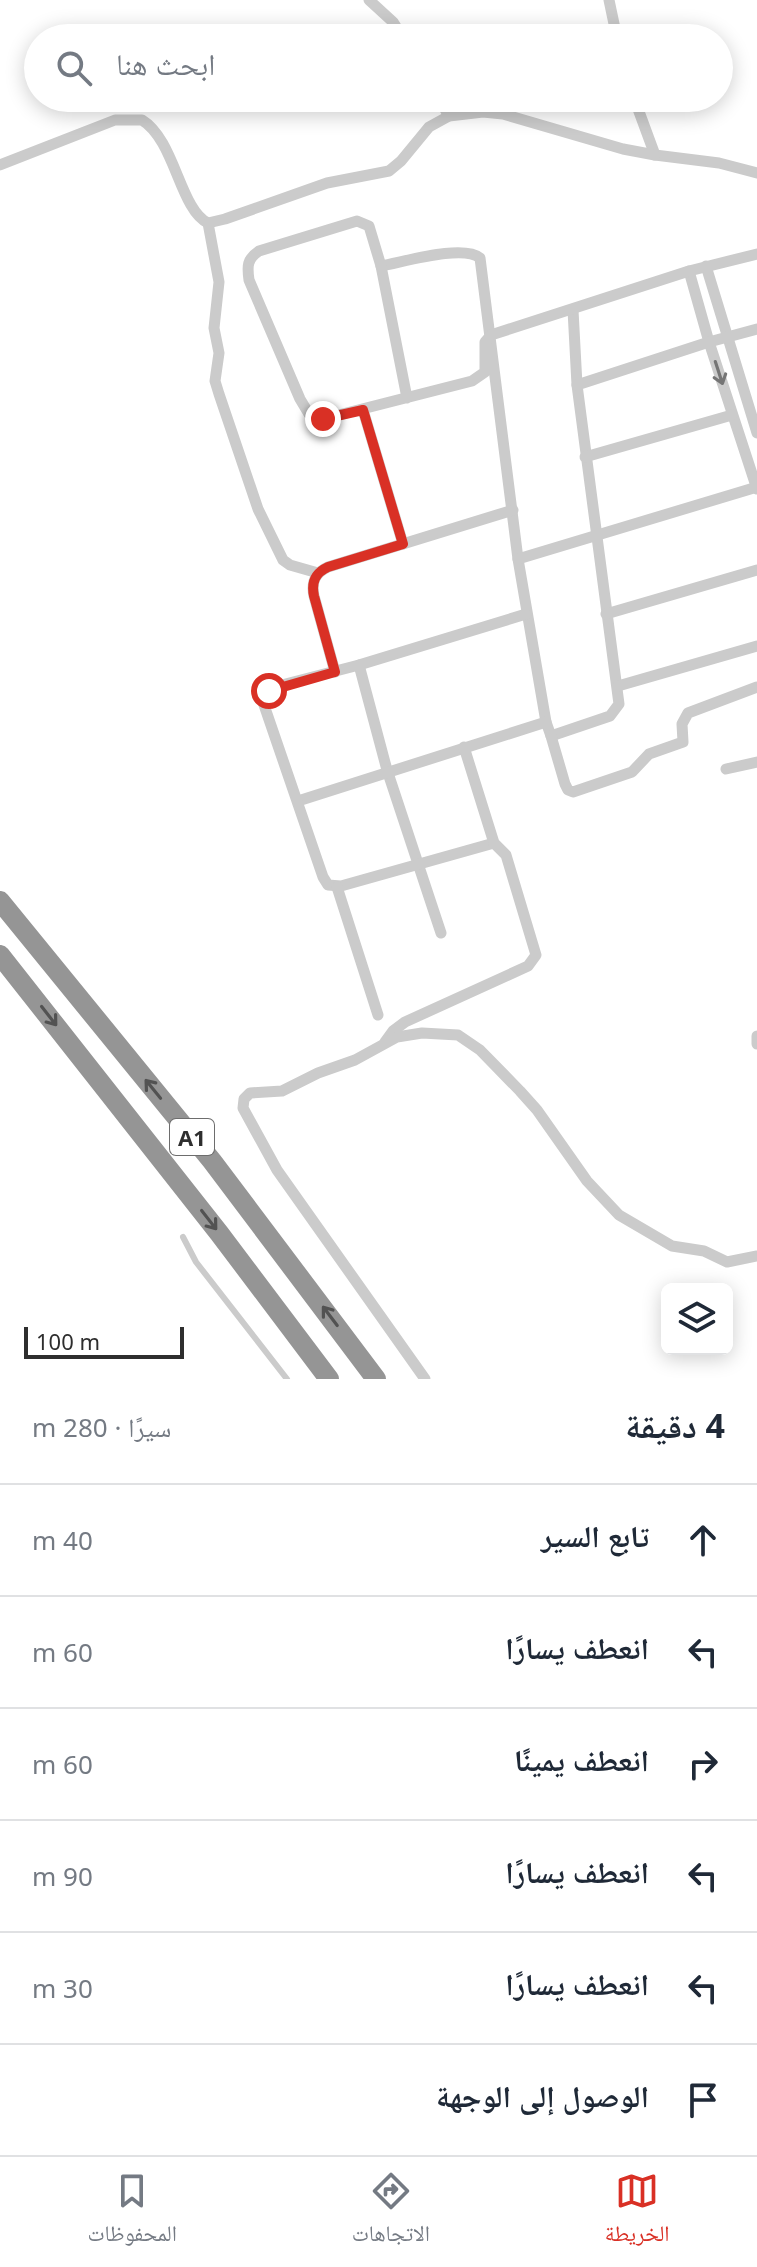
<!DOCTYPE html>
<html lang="ar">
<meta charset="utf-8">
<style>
body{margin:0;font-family:"Noto Sans","Noto Naskh Arabic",sans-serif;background:#f2f2f3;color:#1f2937;direction:rtl}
.controls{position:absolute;right:24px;bottom:24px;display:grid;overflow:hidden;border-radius:12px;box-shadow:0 4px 20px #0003}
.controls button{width:72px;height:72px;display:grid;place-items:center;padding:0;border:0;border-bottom:2px solid #e0e1e3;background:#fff;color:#1f2937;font:40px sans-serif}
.scale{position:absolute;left:24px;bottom:20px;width:160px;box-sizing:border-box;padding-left:8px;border:4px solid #2e2e2e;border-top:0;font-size:22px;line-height:28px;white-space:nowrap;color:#2e2e2e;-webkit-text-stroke:6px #fff;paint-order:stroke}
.stop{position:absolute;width:24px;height:24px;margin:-18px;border:6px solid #d93025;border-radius:50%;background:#fff}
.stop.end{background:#d93025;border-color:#fff;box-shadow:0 2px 8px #0008}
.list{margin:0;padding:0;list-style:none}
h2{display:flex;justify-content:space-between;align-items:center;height:104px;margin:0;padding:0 32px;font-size:34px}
h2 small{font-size:26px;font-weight:400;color:#747a83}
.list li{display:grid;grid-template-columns:52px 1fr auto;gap:24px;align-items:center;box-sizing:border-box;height:112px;padding:0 32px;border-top:2px solid #e0e1e3}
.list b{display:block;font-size:30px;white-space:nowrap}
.list em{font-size:26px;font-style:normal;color:#747a83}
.icon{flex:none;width:44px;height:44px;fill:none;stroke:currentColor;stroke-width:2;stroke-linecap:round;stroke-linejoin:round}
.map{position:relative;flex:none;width:757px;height:1379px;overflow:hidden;direction:ltr}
.search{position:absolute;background:#fff;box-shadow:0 4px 20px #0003;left:24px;right:24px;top:24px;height:88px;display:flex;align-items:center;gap:20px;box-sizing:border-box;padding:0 28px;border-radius:44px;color:#747a83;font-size:30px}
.sheet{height:776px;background:#fff}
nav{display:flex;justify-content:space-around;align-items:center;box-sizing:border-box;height:112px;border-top:2px solid #e0e1e3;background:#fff;font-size:22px;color:#747a83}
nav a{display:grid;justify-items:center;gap:4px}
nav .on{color:#d93025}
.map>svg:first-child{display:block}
</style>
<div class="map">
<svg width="757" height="1379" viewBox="0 0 757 1379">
<rect width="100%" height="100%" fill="#fff"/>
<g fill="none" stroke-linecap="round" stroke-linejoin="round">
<polyline stroke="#cbcbcb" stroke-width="6" points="183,1237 196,1262 287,1379"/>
<g stroke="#cbcbcb" stroke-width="11">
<polyline points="369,0 393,22 403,38"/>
<polyline points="609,0 617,38"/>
<polyline points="438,98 449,116"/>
<polyline points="634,98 655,155 719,163 757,173"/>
<path d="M0,165L115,120H142C175,140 180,210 208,223L225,219L327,183L389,171L401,161L429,127L449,116L483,112L503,114L623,149L655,155"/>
<polyline points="208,223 219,282 214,328 219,353 215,381 219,394 258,509 283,560 290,565 318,573"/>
<path d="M381,266C404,262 463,244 480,258L518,559L546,722L551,736L610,716L619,704L577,385L573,310"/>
<polyline points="706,266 757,433"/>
<polyline points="689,271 709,342 757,489"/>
<polyline points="577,385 709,342 757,329"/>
<path d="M407,398L381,266L369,226L357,221L259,251C247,259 247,266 249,280L300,399L309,414L323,419L472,381L485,372V342L491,335L689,271L757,254"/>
<polyline points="363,410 403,544"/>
<polyline points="585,457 732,415"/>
<polyline points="518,559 757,487"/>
<polyline points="606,614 757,570"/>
<polyline points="359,665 387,770 441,933"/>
<path d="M335,672L314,596C311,582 315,573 328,567L513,510"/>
<polyline points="618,686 757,646"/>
<polyline points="551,736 565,784 568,790 573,792 632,772 649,754 683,742 682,724 688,713 757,687"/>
<polyline points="726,769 757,762"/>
<polyline points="298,801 546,722"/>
<polyline points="494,843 341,886 328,885 323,877 264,705 269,691 274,687 359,665 526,614"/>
<polyline points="337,887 378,1015"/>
<polyline points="757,1036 757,1044"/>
<polyline points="385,1042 393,1031 405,1022 528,966 536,955 506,855 494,843 464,747"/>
<polyline points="425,1379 277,1170 243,1108 244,1099 250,1093 282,1091 318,1073 355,1060 397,1037 422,1033 458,1035 480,1050 520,1091 537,1110 587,1181 619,1215 672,1246 704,1251 727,1262 757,1256"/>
</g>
<g stroke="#959595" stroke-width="20">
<polyline points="0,901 212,1161 376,1379"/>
<polyline points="0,955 219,1233 329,1379"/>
</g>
</g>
<defs><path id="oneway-shaft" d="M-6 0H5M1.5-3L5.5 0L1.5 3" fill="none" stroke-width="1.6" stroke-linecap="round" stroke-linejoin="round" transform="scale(2)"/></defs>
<use stroke="#757575" href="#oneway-shaft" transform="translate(719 373) rotate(72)"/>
<g stroke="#525252">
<use href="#oneway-shaft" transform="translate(49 1016) rotate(52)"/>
<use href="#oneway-shaft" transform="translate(153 1089) rotate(-129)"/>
<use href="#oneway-shaft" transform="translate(209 1220) rotate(52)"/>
<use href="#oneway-shaft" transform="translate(330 1316) rotate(-127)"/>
</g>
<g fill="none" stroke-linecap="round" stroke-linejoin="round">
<path stroke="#d93025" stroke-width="10" d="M269,691L335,672L314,596C311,582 315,573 328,567L403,544L363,410L323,419"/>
</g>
<g text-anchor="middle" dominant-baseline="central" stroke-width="8" stroke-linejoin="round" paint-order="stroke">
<rect fill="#fff" stroke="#6d6d6d" stroke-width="2" x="170" y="1119" width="44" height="36" rx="6"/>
<g font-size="22" font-weight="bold" fill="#2e2e2e">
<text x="192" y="1137">A1</text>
</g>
</g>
</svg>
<div class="controls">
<button><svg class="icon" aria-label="layers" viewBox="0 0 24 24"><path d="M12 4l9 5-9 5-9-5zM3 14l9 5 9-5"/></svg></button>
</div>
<div class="scale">100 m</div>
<div class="stop" style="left:269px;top:691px"></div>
<div class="stop end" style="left:323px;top:419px"></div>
<div class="search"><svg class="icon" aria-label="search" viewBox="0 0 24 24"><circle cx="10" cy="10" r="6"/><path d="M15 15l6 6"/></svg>ابحث هنا</div>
</div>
<section class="sheet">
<h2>4 دقيقة<small>سيرًا · 280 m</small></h2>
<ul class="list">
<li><svg class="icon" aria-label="ahead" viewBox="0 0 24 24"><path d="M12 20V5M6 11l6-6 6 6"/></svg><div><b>تابع السير</b></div><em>40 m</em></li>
<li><svg class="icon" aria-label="left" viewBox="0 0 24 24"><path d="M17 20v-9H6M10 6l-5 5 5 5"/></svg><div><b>انعطف يسارًا</b></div><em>60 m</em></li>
<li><svg class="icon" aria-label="right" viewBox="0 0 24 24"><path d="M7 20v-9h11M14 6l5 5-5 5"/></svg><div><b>انعطف يمينًا</b></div><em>60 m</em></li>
<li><svg class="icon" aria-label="left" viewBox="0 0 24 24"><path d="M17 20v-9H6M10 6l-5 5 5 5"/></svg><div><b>انعطف يسارًا</b></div><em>90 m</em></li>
<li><svg class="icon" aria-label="left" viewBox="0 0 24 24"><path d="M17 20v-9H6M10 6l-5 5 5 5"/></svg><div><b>انعطف يسارًا</b></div><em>30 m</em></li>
<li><svg class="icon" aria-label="arrive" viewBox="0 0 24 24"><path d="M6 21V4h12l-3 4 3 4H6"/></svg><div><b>الوصول إلى الوجهة</b></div></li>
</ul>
</section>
<nav>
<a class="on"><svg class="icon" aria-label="map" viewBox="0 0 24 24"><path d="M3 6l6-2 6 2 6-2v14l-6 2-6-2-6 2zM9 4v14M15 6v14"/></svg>الخريطة</a>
<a><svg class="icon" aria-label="directions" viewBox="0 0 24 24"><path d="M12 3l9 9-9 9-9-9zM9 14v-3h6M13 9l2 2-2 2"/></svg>الاتجاهات</a>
<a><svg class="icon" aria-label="saved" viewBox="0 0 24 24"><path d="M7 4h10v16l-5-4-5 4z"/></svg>المحفوظات</a>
</nav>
